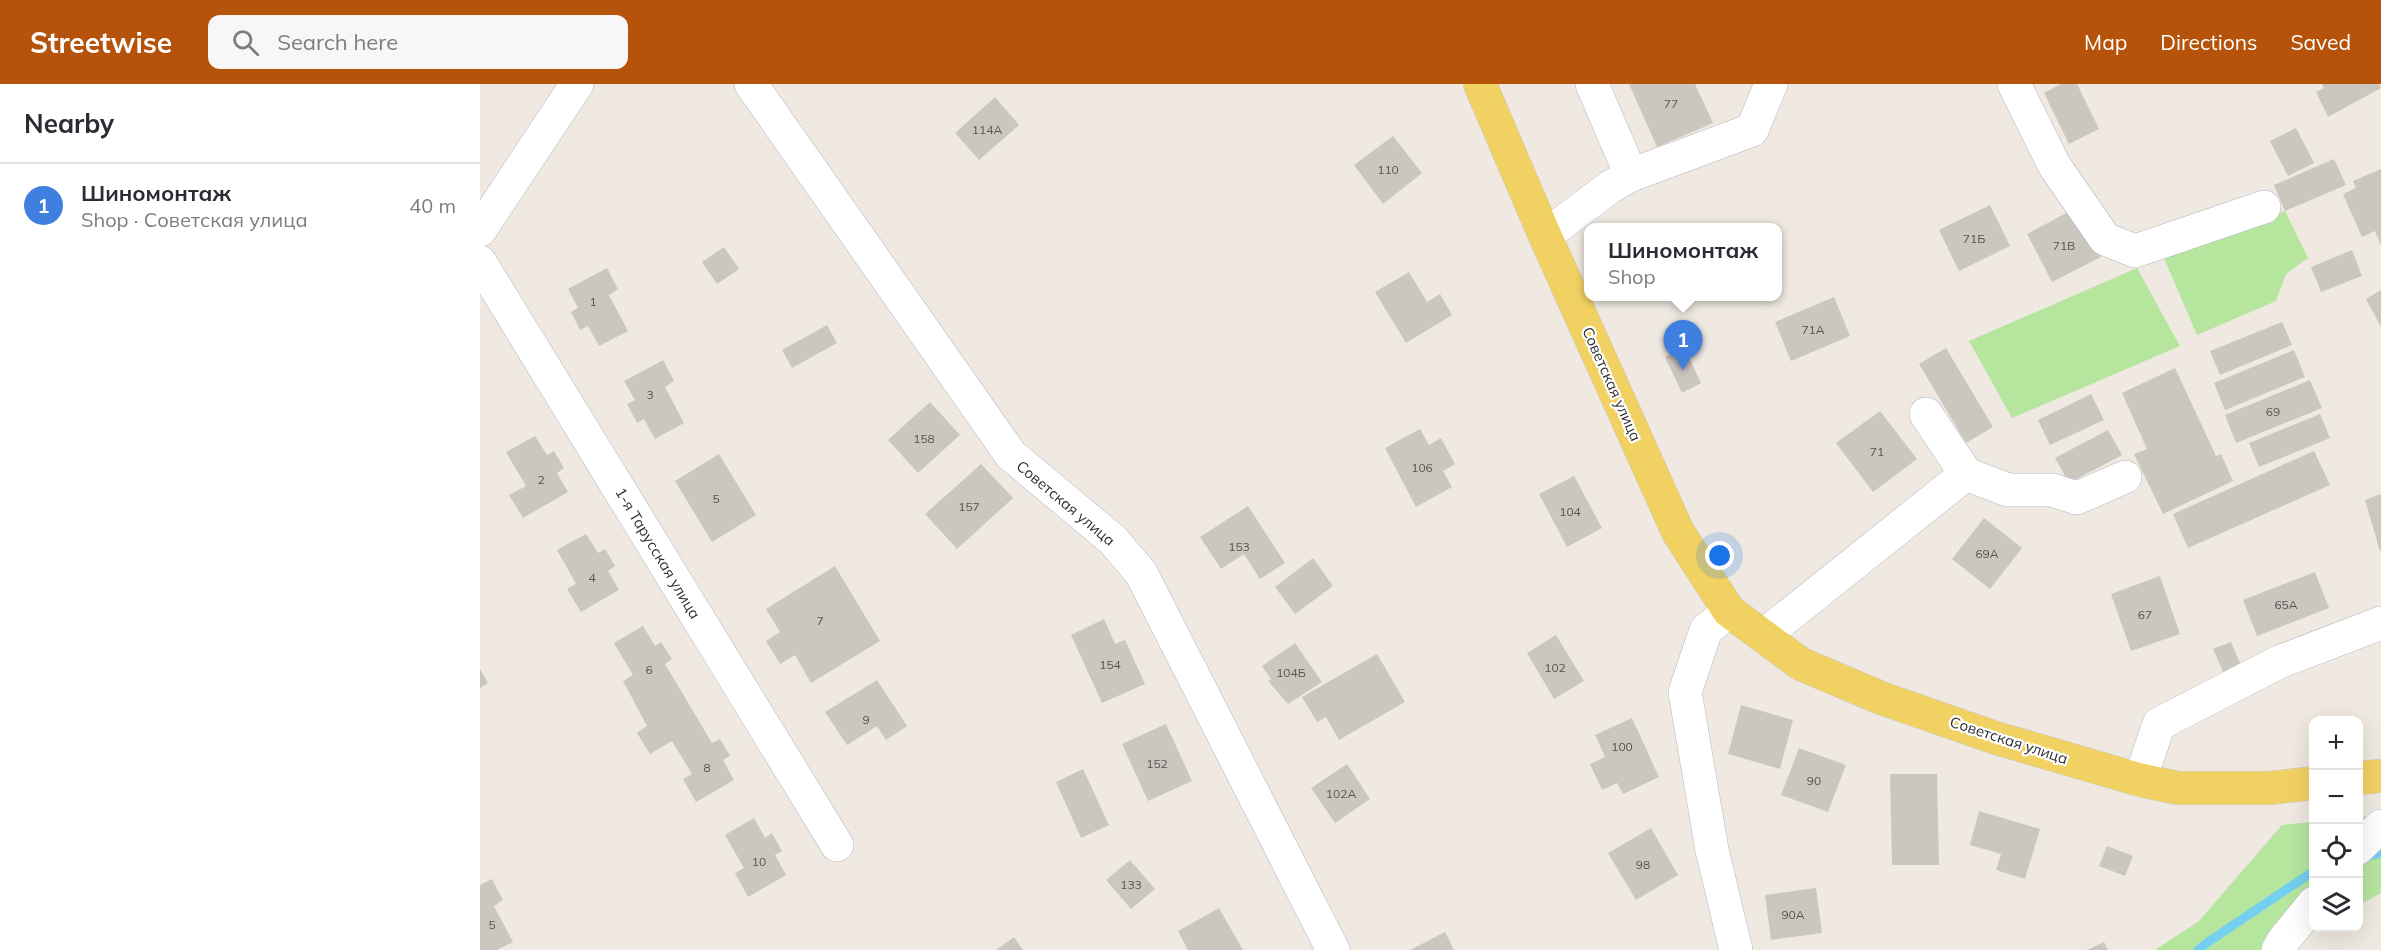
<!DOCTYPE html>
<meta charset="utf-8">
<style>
body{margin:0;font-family:Mulish,sans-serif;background:#f7f7f7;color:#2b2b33}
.controls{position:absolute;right:18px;bottom:18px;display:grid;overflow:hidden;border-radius:12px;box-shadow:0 6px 24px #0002}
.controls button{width:54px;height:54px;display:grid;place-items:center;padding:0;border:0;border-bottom:2px solid #e1e1e2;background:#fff;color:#2b2b33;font:30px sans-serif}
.you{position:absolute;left:1240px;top:472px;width:21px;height:21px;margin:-15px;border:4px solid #fff;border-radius:50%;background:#1a73e8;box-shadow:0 0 0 9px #1a73e833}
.badge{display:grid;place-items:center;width:39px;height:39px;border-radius:50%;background:#b45309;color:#fff;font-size:20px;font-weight:700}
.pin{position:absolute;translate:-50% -50px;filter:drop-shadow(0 2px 3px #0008)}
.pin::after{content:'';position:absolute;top:32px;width:21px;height:18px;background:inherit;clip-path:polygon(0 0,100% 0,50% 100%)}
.popup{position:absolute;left:1104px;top:139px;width:198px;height:78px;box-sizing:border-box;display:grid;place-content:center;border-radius:12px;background:#fff;filter:drop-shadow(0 2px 4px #0005);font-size:20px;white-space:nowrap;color:#7c7c81}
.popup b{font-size:22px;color:#2b2b33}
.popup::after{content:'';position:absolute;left:50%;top:100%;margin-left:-12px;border:12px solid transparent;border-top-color:#fff}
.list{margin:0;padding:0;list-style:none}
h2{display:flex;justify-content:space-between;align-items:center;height:78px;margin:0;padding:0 24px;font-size:26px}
h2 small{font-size:20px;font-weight:400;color:#7c7c81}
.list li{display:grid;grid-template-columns:39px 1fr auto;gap:18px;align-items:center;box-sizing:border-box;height:84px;padding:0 24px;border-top:2px solid #e1e1e2}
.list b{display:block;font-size:22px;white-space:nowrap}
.list p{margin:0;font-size:20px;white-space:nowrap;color:#7c7c81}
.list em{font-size:20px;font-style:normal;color:#7c7c81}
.icon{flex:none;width:33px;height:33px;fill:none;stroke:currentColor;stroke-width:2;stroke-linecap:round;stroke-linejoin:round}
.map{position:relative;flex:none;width:1901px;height:866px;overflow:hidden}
header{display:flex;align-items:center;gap:36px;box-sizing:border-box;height:84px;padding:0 30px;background:#b45309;color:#fff}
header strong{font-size:28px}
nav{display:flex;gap:33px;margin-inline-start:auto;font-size:21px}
.search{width:420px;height:54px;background:#f7f7f7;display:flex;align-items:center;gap:15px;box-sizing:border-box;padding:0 21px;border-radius:12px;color:#7c7c81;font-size:22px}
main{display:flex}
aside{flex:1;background:#fff}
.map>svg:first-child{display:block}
</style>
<header>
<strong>Streetwise</strong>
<div class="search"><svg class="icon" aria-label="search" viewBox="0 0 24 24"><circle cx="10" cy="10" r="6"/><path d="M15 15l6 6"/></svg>Search here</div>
<nav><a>Map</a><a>Directions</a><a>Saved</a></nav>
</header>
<main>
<aside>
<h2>Nearby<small></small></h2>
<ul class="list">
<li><span class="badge" style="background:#3f7fe0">1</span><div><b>Шиномонтаж</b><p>Shop · Советская улица</p></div><em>40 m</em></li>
</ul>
</aside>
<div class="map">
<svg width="1901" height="866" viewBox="0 0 1901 866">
<rect width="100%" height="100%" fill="#efe9e1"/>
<g fill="#b6e59e">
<polygon points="1805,127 1828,174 1806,190 1796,217 1717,251 1684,174"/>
<polygon points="1657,184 1700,262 1532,334 1489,257"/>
<polygon points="1901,731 1901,809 1879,821 1879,733"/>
<polygon points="1833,738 1833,843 1789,866 1675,866 1719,837 1802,741"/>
</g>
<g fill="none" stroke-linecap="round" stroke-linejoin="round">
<g stroke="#75cff0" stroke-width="9">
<polyline points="1884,773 1901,769"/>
<polyline points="1718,866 1728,858 1834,787"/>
</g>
</g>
<g fill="#cbc7bf">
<polygon points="1149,0 1215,0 1233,39 1177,63"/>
<polygon points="1581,0 1597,0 1619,45 1589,60 1564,9"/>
<polygon points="1842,0 1899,0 1901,4 1848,33 1836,8 1844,4"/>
<polygon points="515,13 539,41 499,76 475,49"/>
<polygon points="1816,44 1834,79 1808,92 1790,57"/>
<polygon points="913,52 942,89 903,120 874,81"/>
<polygon points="1854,75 1866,101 1805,127 1794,101"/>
<polygon points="1901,85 1901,161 1895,147 1882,153 1863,110 1876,104 1873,97"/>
<polygon points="1510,121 1530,162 1479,187 1459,146"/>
<polygon points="1596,124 1621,173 1572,198 1547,150"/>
<polygon points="244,163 259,185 237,200 222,178"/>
<polygon points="1872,166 1882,192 1841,208 1831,183"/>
<polygon points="127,184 138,205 129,211 148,247 119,262 108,242 100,246 91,228 98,224 88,205"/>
<polygon points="929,188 947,218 960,210 972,231 926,259 895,208"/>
<polygon points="1901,206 1901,243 1886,215"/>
<polygon points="1354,213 1370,252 1311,277 1295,238"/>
<polygon points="1802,238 1812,261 1740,291 1730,267"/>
<polygon points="347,241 357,259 312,284 302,266"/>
<polygon points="1204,263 1221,299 1202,309 1185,273"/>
<polygon points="1466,264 1513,343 1486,359 1439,280"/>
<polygon points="1814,266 1825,293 1745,326 1734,299"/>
<polygon points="183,276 194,297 185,303 204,339 175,355 164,335 157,339 147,320 155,316 144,297"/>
<polygon points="1695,284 1736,372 1741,370 1753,397 1683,430 1654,370 1667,365 1642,309"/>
<polygon points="1830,296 1842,324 1756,359 1745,331"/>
<polygon points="1611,310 1624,336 1570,361 1558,336"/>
<polygon points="450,318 480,351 438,389 408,356"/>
<polygon points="1400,327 1437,375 1393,408 1356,359"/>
<polygon points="1840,330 1850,354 1779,383 1769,359"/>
<polygon points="940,345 949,361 961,354 975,380 963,387 972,403 936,423 905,364"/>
<polygon points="1628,346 1642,371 1589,399 1575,374"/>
<polygon points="55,352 67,371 74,367 84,384 77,389 88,408 43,434 29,411 46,402 26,368"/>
<polygon points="1834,367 1850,401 1708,464 1693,430"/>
<polygon points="239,370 276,431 232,458 195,397"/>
<polygon points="501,380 533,414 477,465 445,430"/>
<polygon points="1094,392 1122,444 1087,463 1059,410"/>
<polygon points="1901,410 1901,467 1900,467 1885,416"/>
<polygon points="768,422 805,479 780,495 764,470 741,485 720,453"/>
<polygon points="1504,434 1542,464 1510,505 1472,475"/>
<polygon points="106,450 118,469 125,465 135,482 128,487 139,506 101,528 87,505 96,500 77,466"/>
<polygon points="833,474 853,502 815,530 795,503"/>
<polygon points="355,482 400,557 331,599 315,571 300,580 286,557 300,548 286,525"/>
<polygon points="1835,488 1849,524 1777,552 1763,516"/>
<polygon points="1680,492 1700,550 1651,567 1631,510"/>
<polygon points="624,535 635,560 645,556 665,600 622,619 591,551"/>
<polygon points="163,542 175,562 181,558 192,575 185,580 232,659 240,655 250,672 243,676 254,696 216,718 203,695 212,690 192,657 170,670 157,649 167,642 143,597 153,591 134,559"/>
<polygon points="1076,551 1104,597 1074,615 1047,569"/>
<polygon points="1751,558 1761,581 1743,588 1733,565"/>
<polygon points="815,559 842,598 808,620 788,597 791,595 782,582"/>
<polygon points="897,570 925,618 859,656 846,633 837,638 822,613"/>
<polygon points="0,585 8,599 0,604"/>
<polygon points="397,596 427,642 406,656 397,642 367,661 345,628"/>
<polygon points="1261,621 1313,636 1300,685 1248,670"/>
<polygon points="1152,634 1179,693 1143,710 1137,699 1122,706 1110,680 1125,673 1115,651"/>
<polygon points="686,640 712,697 668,717 642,660"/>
<polygon points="1319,664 1366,681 1348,728 1301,711"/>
<polygon points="867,680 890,715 855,739 831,704"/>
<polygon points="603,685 629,741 601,754 576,698"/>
<polygon points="1410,690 1457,690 1459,781 1412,781"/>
<polygon points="1499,727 1560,745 1545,795 1516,786 1521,770 1490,761"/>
<polygon points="274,734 285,754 292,749 302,767 295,771 306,791 268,813 255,789 264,784 245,751"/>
<polygon points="1171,744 1198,791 1156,816 1128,769"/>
<polygon points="1627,762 1653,772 1645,792 1619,782"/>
<polygon points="650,776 675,805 651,825 626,796"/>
<polygon points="12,795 23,816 14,822 33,858 17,866 0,866 0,801"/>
<polygon points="1336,804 1342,849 1291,856 1285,811"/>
<polygon points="739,824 763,866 708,866 698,847"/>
<polygon points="965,848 974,866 930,866"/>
<polygon points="534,853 543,866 516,866"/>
<polygon points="1624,858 1628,866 1607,866"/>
</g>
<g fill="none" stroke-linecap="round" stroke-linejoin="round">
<defs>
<g id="minor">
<polyline points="271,0 531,371 633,456 661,489 853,866"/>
<polyline points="1534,0 1574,81 1625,155 1655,167 1784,123"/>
<polyline points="1151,91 1272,46 1291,0"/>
<polyline points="0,146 97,0"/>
<polyline points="1065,152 1130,103 1151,91 1112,0"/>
<polyline points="0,178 357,761"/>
<polyline points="1486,390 1528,406 1572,406 1597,414 1645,393"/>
<polyline points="1249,527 1226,546 1205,608 1232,766 1256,866"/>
<polyline points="1283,552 1486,390 1446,330"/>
<polyline points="1660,696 1679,640 1799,578 1901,539"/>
<polyline points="1878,764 1901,742"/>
<polyline points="1798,866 1803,857 1834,819"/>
</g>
<g id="major">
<polyline points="1000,0 1065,152 1198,448 1249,527 1321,580 1401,614 1516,654 1660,696 1698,704 1790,704 1834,699"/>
<polyline points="1878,694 1901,692"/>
</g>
</defs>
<use href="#minor" stroke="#b4b7c1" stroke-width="34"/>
<use href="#major" stroke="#c9c9c9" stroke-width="34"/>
<use href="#minor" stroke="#fff" stroke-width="33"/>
<use href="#major" stroke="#f2d163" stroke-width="33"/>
</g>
<g text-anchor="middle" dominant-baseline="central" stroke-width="4.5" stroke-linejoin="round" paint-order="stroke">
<g font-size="12" fill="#555452">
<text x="1191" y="19">77</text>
<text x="507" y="45">114А</text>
<text x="908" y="85">110</text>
<text x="1494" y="154">71Б</text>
<text x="1584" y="161">71В</text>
<text x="113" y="217">1</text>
<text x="1333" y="245">71А</text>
<text x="170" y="310">3</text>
<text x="1793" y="327">69</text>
<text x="444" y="354">158</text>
<text x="1397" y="367">71</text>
<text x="942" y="383">106</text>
<text x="61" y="395">2</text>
<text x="236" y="414">5</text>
<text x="489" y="422">157</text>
<text x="1090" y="427">104</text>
<text x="759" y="462">153</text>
<text x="1507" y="469">69А</text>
<text x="112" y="493">4</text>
<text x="1806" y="520">65А</text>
<text x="1665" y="530">67</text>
<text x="340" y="536">7</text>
<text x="630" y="580">154</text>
<text x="1075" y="583">102</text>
<text x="169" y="585">6</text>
<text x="811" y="588">104Б</text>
<text x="386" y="635">9</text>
<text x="1142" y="662">100</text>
<text x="677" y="679">152</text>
<text x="227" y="683">8</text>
<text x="1334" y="696">90</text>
<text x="861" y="709">102А</text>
<text x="279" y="777">10</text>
<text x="1163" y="780">98</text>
<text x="651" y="800">133</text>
<text x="1313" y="830">90А</text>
<text x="12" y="840">5</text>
</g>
<g font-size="15" fill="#2e2e2e" stroke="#fff">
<text transform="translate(1132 300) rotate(66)">Советская улица</text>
<text transform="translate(586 419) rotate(40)">Советская улица</text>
<text transform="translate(178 469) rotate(59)">1-я Тарусская улица</text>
<text transform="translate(1529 656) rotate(18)">Советская улица</text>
</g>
</g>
</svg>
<div class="controls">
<button>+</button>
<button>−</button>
<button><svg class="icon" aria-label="locate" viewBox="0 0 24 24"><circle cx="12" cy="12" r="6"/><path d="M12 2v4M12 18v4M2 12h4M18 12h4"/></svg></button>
<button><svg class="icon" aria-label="layers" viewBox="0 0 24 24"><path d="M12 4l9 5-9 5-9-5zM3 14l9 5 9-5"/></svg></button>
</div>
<div class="you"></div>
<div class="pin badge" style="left:1203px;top:286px;background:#3f7fe0">1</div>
<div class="popup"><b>Шиномонтаж</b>Shop</div>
</div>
</main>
